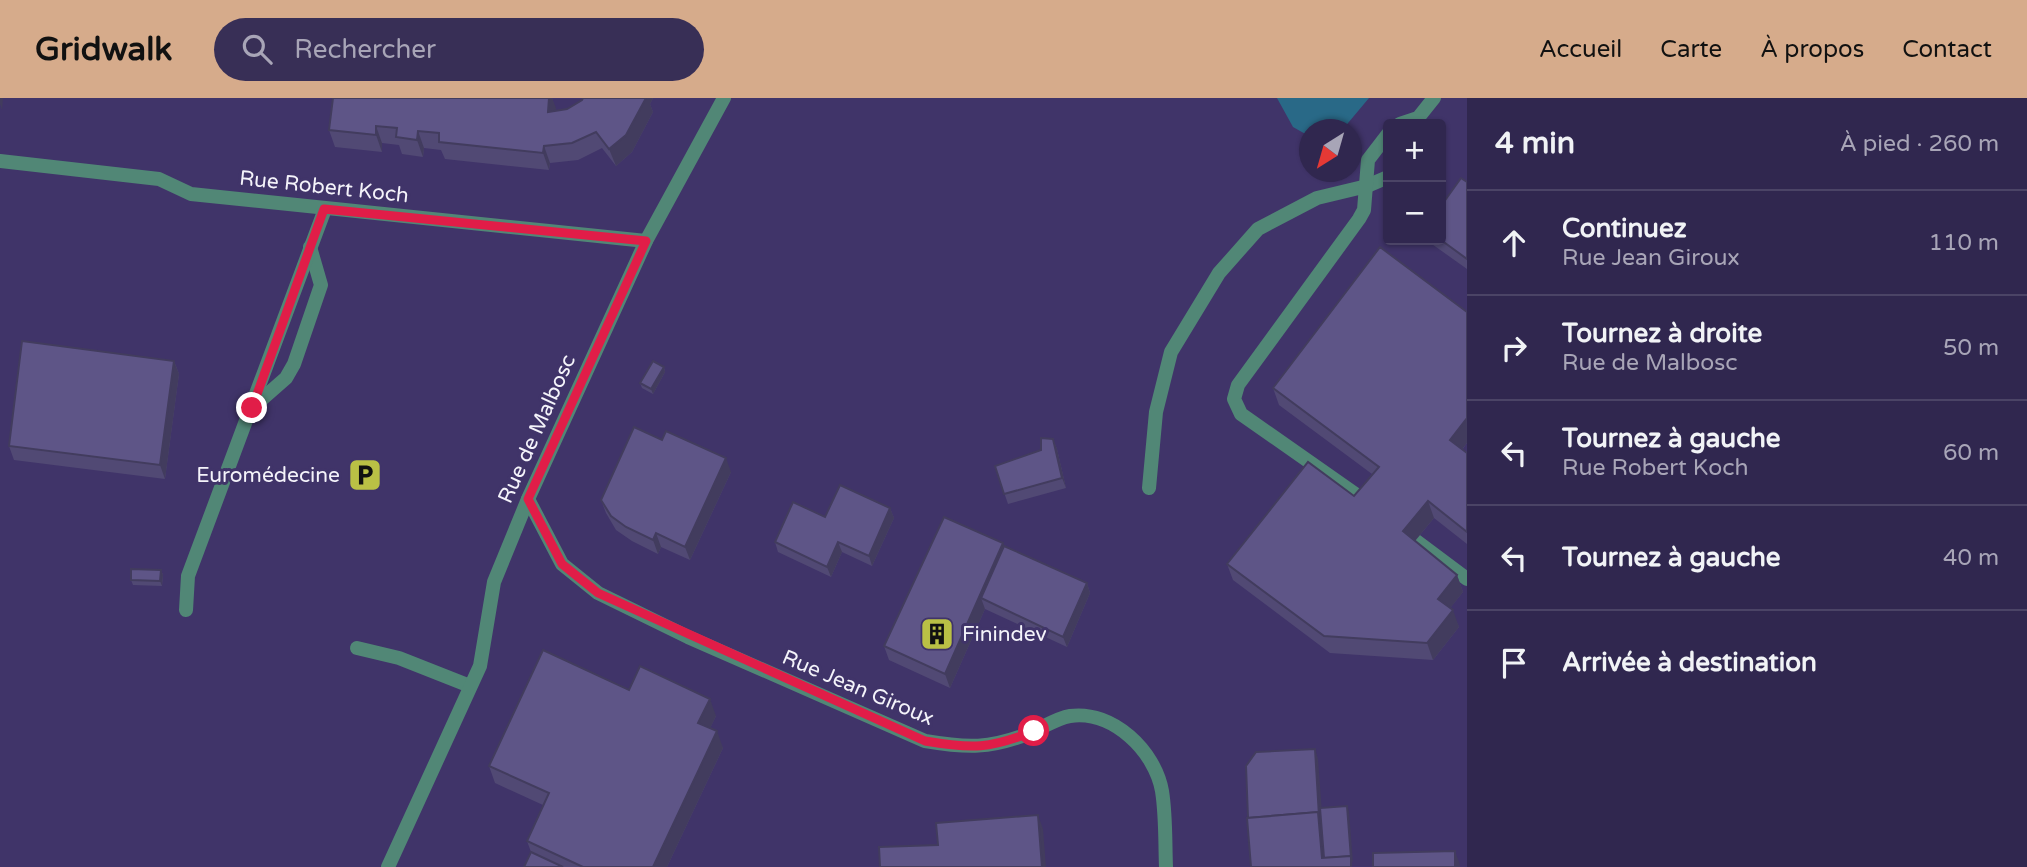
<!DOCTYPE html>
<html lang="fr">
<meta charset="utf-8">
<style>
body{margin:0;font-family:"Varela Round",sans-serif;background:#382f56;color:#f1f3f6}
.controls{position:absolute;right:21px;top:21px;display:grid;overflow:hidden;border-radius:7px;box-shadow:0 2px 5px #0004}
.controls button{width:63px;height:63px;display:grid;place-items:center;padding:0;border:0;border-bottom:2px solid #4b4466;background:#30274f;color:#f1f3f6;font:35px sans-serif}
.compass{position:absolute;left:1299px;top:21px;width:63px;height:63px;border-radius:50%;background:#30274f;box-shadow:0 2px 5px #0004;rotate:217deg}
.stop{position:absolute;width:21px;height:21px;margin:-16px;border:5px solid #e11d48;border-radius:50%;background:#fff}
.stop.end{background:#e11d48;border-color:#fff;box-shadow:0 2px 7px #0008}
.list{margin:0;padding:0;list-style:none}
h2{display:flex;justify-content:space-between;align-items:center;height:91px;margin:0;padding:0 28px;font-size:30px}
h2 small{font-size:23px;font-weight:400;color:#a8a5b7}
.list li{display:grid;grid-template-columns:46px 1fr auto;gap:21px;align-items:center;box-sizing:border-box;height:105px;padding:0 28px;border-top:2px solid #4b4466}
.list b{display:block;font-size:26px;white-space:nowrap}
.list p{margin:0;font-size:23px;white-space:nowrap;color:#a8a5b7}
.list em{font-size:23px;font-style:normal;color:#a8a5b7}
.icon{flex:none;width:38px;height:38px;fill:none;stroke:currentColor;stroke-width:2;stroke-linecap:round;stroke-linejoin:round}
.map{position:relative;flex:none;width:1467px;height:769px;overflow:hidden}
header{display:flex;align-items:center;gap:42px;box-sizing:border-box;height:98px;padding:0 35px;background:#d6ab8b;color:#111}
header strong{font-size:33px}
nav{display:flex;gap:38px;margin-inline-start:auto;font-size:24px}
.search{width:490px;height:63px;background:#382f56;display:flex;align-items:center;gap:18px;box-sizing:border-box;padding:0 24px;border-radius:38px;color:#a8a5b7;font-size:26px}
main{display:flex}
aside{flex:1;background:#30274f}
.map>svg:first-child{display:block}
</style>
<header>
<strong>Gridwalk</strong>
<div class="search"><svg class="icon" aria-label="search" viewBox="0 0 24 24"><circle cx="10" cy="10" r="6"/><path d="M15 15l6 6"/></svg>Rechercher</div>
<nav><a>Accueil</a><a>Carte</a><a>À propos</a><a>Contact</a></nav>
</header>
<main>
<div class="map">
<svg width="1467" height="769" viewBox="0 0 1467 769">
<rect width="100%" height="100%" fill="#403469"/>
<polygon fill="#296987" points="1277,0 1369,0 1343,31 1310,32 1309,38 1293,29"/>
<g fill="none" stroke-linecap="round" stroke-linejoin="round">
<g stroke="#518776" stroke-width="14">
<polyline points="1400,26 1418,20 1434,0"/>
<polyline points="253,309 286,280 294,266 321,187 310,149"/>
<polyline points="1149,390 1156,314 1171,254 1219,175 1258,131 1317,100 1367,88 1388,79"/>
<polyline points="1368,405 1241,316 1234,301 1238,287 1359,121 1364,112 1368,62 1388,36"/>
<polyline points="1415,442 1467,481"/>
<polyline points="186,512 188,478 325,111"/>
<polyline points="357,550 399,560 470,588"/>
</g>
<g stroke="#518776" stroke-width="14">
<polyline points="0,63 159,81 191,96 646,143"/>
<path d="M528,401L562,466L598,495L688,539L925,643C967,650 990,651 1030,635C1042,630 1057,620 1070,618C1113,612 1155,653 1162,693C1166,718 1165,744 1166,769"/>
<polyline points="388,769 480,568 494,484 528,401 646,143 724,0"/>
</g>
</g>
<g fill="#514974">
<polygon points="333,0 552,0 556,13 567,11 582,2 583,0 653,0 650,6 653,14 632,54 616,68 602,50 578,62 550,65 549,72 445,61 441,52 424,50 423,59 402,56 399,47 382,45 382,54 335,49 329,32"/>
<polygon points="1467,84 1467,171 1429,144 1429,142 1441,142"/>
<polygon points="1467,214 1467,345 1462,352 1467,355 1467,446 1434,420 1415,443 1457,477 1463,494 1450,510 1459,529 1433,562 1330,555 1233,482 1227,466 1354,398 1372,376 1279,307 1273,290"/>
<polygon points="174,263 179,276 165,381 14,362 9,348"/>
<polygon points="664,269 665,274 653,296 642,290 640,285"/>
<polygon points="1053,341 1057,351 1066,390 1008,406 995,368 1041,352"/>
<polygon points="731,374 690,462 661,449 658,456 632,443 616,432 606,415 601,402"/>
<polygon points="890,410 894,420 872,468 842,454 831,479 778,454 775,444 825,419"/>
<polygon points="1004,448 1087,485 1090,495 1067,549 985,511 950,590 889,562 884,548"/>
<polygon points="161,472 163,477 162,488 133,487 131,482"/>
<polygon points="629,592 716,618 710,630 723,650 667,769 524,769 531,754 527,743 543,707 495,685 489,668"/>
</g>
<g fill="#423c5e">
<polygon points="0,0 3,0 2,12 0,6"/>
<polygon points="549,0 552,0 556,10 554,31 548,14"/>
<polygon points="643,0 653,0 650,6 653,14 632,54 616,68 609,51"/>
<polygon points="376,28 382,45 382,54 376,37"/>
<polygon points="418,33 424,50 423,59 417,42"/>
<polygon points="544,48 550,65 549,72 543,55"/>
<polygon points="174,263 179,276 165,381 160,367"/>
<polygon points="664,269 665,274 653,296 651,291"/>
<polygon points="1467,320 1467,345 1456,359 1450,342"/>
<polygon points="1053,341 1057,351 1066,390 1062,380"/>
<polygon points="726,360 731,374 690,462 685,449"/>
<polygon points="1428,403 1434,420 1409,450 1403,433"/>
<polygon points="890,410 894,420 872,468 869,458"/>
<polygon points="656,435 661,449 658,456 653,442"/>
<polygon points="838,444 842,454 831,479 827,469"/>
<polygon points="1003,445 1008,458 981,500 985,511 950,590 945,576"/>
<polygon points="161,472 163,477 162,488 160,483"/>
<polygon points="1457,477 1463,494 1444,518 1438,501"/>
<polygon points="1087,485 1090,495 1067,549 1063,539"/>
<polygon points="1453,512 1459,529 1433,562 1427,545"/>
<polygon points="710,601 716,618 705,641 698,625"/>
<polygon points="717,633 723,650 667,769 653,769"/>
<polygon points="1315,651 1318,661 1323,728 1319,718"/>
<polygon points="1347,708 1349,713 1353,765 1351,760"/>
<polygon points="1318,714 1323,728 1324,762 1322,760"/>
<polygon points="1038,717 1043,731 1046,769 1042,769"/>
<polygon points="1455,753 1460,767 1460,769 1455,769"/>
</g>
<g fill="#5e5587" stroke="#423c5e" stroke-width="2">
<polygon points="333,0 549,0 548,14 567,11 582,2 583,0 646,0 626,37 609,51 596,34 572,45 544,48 543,55 439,44 439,35 418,33 417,42 396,39 397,30 376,28 376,37 329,32"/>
<polygon points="1461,80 1467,84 1467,161 1441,142 1441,108"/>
<polygon points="1380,149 1467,214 1467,320 1450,342 1467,355 1467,434 1428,403 1403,433 1457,477 1438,501 1453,512 1427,545 1324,538 1227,466 1308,364 1354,398 1379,369 1273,290"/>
<polygon points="22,243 174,263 160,367 9,348"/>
<polygon points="653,263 664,269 651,291 640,285"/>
<polygon points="634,329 662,342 666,333 726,360 685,449 656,435 653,442 626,429 611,418 601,402"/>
<polygon points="1041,340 1053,341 1062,380 1004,396 995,368 1041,352"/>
<polygon points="840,387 890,410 869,458 838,444 827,469 775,444 793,404 825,419"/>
<polygon points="944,419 1003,445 945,576 884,548"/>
<polygon points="1004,448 1087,485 1063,539 981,500"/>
<polygon points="131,471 161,472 160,483 131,482"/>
<polygon points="543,552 629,592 640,568 710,601 698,625 717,633 653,769 583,769 527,743 549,695 489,668"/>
<polygon points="1315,651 1319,718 1318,714 1248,720 1246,668 1256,654"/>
<polygon points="1347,708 1351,760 1351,758 1324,760 1320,710"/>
<polygon points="1318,714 1322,760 1351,758 1351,769 1251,769 1247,720"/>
<polygon points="1038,717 1042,769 880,769 879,749 938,747 936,725"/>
<polygon points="1455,753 1455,769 1373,769 1373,755"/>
<polygon points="531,754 563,769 524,769"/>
</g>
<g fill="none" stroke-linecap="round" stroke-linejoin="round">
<path stroke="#e11d48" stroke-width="9" d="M252,310L324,111L646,143L528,401L562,466L598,495L925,643C972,651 990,651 1034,633"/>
</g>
<defs>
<symbol id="parking-square" viewBox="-11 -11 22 22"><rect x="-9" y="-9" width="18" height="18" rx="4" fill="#bac045" stroke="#403469"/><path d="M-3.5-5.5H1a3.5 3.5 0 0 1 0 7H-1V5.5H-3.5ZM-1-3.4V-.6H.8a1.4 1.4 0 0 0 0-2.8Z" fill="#111"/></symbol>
<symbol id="building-square" viewBox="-11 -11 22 22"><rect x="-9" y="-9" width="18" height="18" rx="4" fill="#bac045" stroke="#403469"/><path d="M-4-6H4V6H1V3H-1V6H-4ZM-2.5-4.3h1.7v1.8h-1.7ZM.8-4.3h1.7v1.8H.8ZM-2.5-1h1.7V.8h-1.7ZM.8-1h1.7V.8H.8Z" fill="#111"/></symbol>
</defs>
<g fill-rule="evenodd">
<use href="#parking-square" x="346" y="358" width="38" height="38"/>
<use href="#building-square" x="918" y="517" width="38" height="38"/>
</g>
<g text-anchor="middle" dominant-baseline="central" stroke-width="6" stroke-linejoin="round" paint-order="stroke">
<g font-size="21" fill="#f4f3fa" stroke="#403469">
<text transform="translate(324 89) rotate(6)">Rue Robert Koch</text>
<text transform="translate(537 331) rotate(-66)">Rue de Malbosc</text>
<text transform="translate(858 590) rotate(23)">Rue Jean Giroux</text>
</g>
<g font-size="21" fill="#f4f3fa" stroke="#403469" text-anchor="end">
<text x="340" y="377">Euromédecine</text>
<text x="962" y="536" text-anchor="start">Finindev</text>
</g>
</g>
</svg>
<div class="controls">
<button>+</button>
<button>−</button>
</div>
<svg class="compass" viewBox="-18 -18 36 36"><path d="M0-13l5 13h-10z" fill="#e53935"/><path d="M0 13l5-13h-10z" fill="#a8a5b7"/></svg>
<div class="stop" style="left:1034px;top:633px"></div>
<div class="stop end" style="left:252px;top:310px"></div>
</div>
<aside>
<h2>4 min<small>À pied · 260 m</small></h2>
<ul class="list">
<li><svg class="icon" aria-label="ahead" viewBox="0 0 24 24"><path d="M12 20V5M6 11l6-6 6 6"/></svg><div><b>Continuez</b><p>Rue Jean Giroux</p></div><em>110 m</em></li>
<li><svg class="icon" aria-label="right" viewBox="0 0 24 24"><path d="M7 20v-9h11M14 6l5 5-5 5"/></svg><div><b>Tournez à droite</b><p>Rue de Malbosc</p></div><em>50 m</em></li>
<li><svg class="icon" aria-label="left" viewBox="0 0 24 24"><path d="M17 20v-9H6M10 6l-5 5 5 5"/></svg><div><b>Tournez à gauche</b><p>Rue Robert Koch</p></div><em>60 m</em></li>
<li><svg class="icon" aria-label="left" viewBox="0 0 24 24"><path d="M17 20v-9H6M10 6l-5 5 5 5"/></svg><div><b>Tournez à gauche</b></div><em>40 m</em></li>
<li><svg class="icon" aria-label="arrive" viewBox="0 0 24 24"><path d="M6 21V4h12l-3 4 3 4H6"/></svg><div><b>Arrivée à destination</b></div></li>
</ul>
</aside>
</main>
